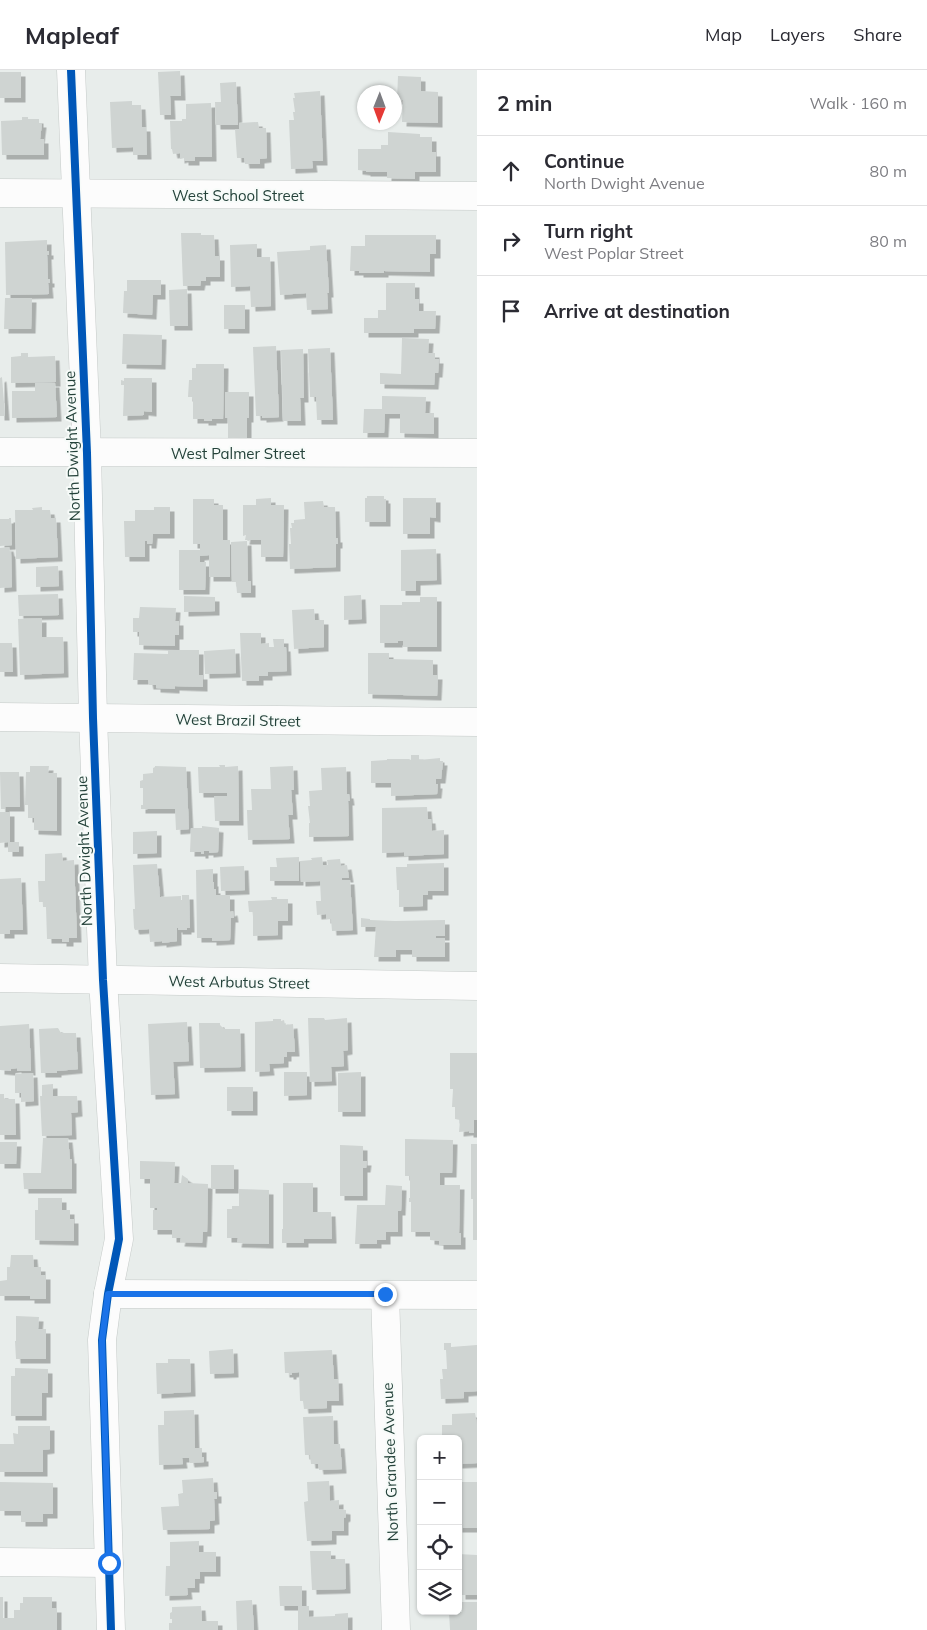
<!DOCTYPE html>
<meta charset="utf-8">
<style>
body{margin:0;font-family:Mulish,sans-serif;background:#f7f7f7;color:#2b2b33}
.controls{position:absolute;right:15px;bottom:15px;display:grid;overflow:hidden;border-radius:8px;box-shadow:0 1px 4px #0004}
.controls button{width:45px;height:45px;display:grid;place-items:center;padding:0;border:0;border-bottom:1px solid #e1e1e2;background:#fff;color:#2b2b33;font:25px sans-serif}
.compass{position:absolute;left:357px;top:15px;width:45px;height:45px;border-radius:50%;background:#fff;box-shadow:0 1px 4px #0004;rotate:181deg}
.stop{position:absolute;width:15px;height:15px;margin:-11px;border:4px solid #1a73e8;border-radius:50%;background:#fff}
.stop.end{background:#1a73e8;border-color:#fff;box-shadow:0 1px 5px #0008}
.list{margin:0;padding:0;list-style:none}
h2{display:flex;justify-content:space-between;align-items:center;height:65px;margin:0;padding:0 20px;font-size:21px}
h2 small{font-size:16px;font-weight:400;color:#7c7c81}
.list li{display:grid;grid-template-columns:32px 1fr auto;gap:15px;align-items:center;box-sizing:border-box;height:70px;padding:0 20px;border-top:1px solid #e1e1e2}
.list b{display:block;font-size:19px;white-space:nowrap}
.list p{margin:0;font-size:16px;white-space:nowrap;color:#7c7c81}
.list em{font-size:16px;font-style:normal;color:#7c7c81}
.icon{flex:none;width:28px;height:28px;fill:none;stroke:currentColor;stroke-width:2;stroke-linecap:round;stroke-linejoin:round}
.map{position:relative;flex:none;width:477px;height:1560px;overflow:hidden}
header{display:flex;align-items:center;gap:30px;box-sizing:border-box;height:70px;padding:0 25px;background:#fff;border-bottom:1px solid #e1e1e2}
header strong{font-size:24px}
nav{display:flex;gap:28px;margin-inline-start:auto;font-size:18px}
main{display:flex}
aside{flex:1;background:#fff}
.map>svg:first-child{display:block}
</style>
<header>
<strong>Mapleaf</strong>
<nav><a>Map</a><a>Layers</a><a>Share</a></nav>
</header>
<main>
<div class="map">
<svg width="477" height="1560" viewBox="0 0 477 1560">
<defs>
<filter id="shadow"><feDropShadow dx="4.5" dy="4.5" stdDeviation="0" flood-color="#0004"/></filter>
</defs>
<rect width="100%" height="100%" fill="#e8edeb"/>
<g fill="#cfd4d2" filter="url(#shadow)">
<polygon points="180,1 181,26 170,26 171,45 160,45 158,2"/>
<rect x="0" y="2" width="21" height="26"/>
<polygon points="398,6 421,7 421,21 438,22 438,53 402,52 403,30 397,30"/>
<polygon points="236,12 238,55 216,55 215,32 221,32 220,13"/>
<polygon points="320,21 323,91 312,91 313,98 291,99 289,50 294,50 293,42 295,42 293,28 295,28 294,23"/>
<polygon points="132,31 132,35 141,35 142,57 146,57 147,85 133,85 133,77 112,78 110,32"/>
<polygon points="211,33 212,87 195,87 195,91 184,91 184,88 180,89 180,83 173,84 172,79 171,79 170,51 182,51 182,49 186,49 186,34"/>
<polygon points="22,47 28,47 28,49 39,49 39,53 42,53 40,69 44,69 44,85 2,85 1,51 22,50"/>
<polygon points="258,52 259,58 266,58 267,88 260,89 260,94 245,94 244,88 237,88 235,59 239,59 239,53"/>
<polygon points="388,62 420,64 420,67 432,67 432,82 436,82 436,102 415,102 415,109 387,108 387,102 366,102 366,101 358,100 358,79 381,79 381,75 388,75"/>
<polygon points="181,163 201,163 201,165 214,165 215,186 220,186 220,207 206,207 206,211 201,211 200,216 183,216"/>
<polygon points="365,165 436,165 436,184 430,184 430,202 384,201 384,203 359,203 359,201 350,201 351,176 365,176"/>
<polygon points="47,170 47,181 49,181 49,185 47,185 48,209 50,209 50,213 48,213 49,224 6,225 5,172"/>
<polygon points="257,174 257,187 270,187 271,236 251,237 250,216 231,217 230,175"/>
<polygon points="326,175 329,223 327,223 328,239 307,240 306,223 280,225 277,182 310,180 310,176"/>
<polygon points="127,210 161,210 161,225 153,225 152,245 123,243 124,221 127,221"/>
<polygon points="386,213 415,213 415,229 419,229 419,241 436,241 435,259 414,259 414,263 364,263 364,248 378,248 378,240 386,240"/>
<polygon points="187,219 188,256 170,256 169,220"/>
<polygon points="5,228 32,228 31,259 4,259"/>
<rect x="224" y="235" width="21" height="24"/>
<polygon points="123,264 162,265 161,295 122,294"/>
<polygon points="402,268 429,269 428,283 435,283 435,289 439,289 438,303 435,303 434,315 380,314 380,303 401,304"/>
<polygon points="276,276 279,347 262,348 262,346 256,346 253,277"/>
<polygon points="330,278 333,350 317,350 316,327 310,327 308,279"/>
<polygon points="303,279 304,328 300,328 301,351 283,351 281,280"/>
<polygon points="21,283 28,283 28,287 55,286 56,312 11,313 11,287 21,286"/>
<polygon points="196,294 224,294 223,349 212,349 212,351 204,351 204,349 193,349 193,327 188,327 189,310 192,310 192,298 196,298"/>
<polygon points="2,307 5,346 0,346 0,308"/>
<polygon points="124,308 152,308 152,342 144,341 144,345 123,346 124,315 121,315 121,310 124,311"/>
<polygon points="35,313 55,313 57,347 12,348 12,321 35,321"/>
<polygon points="225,322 249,322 249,348 247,348 247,368 228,368 228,348 225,348"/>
<polygon points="382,326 426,327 425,343 434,343 434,364 400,363 400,344 385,344 384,363 363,363 364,339 382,339"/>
<polygon points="367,426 384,426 384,429 386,429 386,452 365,452 365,428 367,428"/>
<polygon points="271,428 271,435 284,435 283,487 261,487 261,470 245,470 246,465 243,466 243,435 256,435 256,429"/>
<polygon points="403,428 436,428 436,448 430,447 430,464 403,464"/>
<polygon points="193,429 214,429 214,435 223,435 223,470 230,470 230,507 209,507 209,485 200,486 200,492 206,492 205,520 179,520 179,480 200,480 200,474 193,474"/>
<polygon points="323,431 324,437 335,437 336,468 338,468 338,474 336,474 336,497 290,499 289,474 291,474 290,458 292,458 291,453 294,453 294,450 305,449 304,432"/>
<polygon points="42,437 42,440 50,440 51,448 56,448 58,487 16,489 15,440 33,440 32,438"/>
<polygon points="154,437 170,437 170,464 153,464 152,474 147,474 147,471 145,471 145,487 125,487 124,451 135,451 135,440 154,440"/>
<polygon points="9,448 11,448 12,475 0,476 0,449 9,449"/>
<polygon points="247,471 248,511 251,511 251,523 237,523 236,512 232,512 231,472"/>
<polygon points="9,477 10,482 11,482 12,517 0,518 0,478"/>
<polygon points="436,479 437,510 416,511 416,521 401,521 401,480"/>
<polygon points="58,496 59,516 36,517 36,497"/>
<polygon points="58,524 59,545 19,546 18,525"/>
<polygon points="361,525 362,549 344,550 344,526"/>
<polygon points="184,526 215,527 215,541 184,542"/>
<polygon points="420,527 437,527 437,577 403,577 403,571 398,571 398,573 380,573 380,535 402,535 402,532 420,532"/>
<polygon points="140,537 176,538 175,551 179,551 179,565 175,565 175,576 139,575 139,562 133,562 133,548 139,548"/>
<polygon points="314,539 315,550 324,550 324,577 294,579 292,540"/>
<polygon points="42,548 42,567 63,567 64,603 20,605 18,549"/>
<polygon points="240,563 261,563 261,574 269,573 269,577 274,577 273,569 284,569 284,577 286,577 287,601 268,602 268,606 259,606 259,611 242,611"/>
<polygon points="0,573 12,573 13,602 0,602"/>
<polygon points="235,579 236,603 205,604 204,581"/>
<polygon points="168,580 199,580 199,605 203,605 203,617 175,616 175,619 156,618 156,615 149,615 148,610 133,610 134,583 168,584"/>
<polygon points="368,583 389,583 389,589 433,590 433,605 438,605 437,626 368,624"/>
<polygon points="411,685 419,685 419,690 440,688 440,691 443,691 441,709 436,709 436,714 438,714 437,724 391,726 391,713 371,713 371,691 387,690 387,689 409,689 411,690"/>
<polygon points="219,695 225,695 225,697 238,696 239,751 215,751 214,726 227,726 227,723 199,723 198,697 220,697"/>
<polygon points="30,696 49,696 48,703 57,703 57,761 34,760 34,748 28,748 28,735 25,735 26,702 30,702"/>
<polygon points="155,696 186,697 189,759 176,760 175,739 141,739 141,735 143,735 143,718 140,718 140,711 143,710 143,704 153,703 153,698 155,697"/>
<polygon points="293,696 294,720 291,720 293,745 288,745 290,769 248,770 247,740 252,740 251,719 271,719 270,697"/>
<polygon points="346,697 347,724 349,724 350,731 348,731 349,766 309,767 309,753 310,753 308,736 310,736 309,721 322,720 321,698"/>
<polygon points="0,702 19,702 20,737 5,737 5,739 1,739"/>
<polygon points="427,737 428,749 431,749 432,761 444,760 444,784 404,786 404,782 382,783 382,738"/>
<polygon points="0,742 10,742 10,772 19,772 19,782 8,782 8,772 0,773"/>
<polygon points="202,756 219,758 218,782 209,783 209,781 204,781 204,784 201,784 201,782 190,782 191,758 202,758"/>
<polygon points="157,761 157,783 133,784 133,762"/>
<polygon points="62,783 63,791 74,790 77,868 69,868 69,872 62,872 62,869 47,869 46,837 43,837 43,832 39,832 38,811 45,811 45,784"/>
<polygon points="299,787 299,811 270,811 270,797 277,797 276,788"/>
<polygon points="322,787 323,795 328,795 327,790 340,789 341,796 347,795 349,808 342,808 342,810 350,810 353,860 332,861 331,849 326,849 326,844 317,845 316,831 321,831 320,811 301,812 300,791 312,790 311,788"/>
<polygon points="444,793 444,821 428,821 428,825 423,825 423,836 399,837 399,820 397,820 396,797 407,797 407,794"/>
<polygon points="157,794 160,827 181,826 181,831 182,831 182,825 189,825 190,858 187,858 187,860 178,860 178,858 177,858 177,871 162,873 162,871 150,872 149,859 135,860 134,858 133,839 135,839 133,795"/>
<polygon points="244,796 245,820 221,821 220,797"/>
<polygon points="213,799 213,812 214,812 214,819 216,819 216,825 230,825 230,842 233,841 234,848 231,848 230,870 212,871 212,868 197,868 196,800"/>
<polygon points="21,808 23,860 10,860 10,864 0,864 0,809"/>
<polygon points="271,827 277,827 277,829 288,829 288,851 278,851 278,865 253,866 253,842 249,842 248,831 272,830"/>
<polygon points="361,848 370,849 370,850 395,851 445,850 445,866 436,866 436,868 445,868 445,887 412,887 412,880 396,880 396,887 374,887 376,857 361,857"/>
<polygon points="308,948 324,948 325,950 347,948 348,980 343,981 344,996 331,997 332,1011 310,1012"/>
<polygon points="273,949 281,949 281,951 284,950 285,955 293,954 295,982 287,982 287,987 284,987 284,993 269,994 270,1001 255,1002 255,952 273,951"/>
<polygon points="187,952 189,991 173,992 175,1024 151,1025 148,954"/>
<polygon points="199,953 220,953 220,955 224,959 240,959 241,997 200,998"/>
<polygon points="29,954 31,1001 17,1001 17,998 11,999 11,1001 0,1000 0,956"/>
<polygon points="58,958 61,963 76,963 78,999 57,1001 57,1003 41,1003 39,959"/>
<polygon points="450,983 477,983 477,1050 474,1050 474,1063 469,1063 469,1061 459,1062 460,1050 455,1049 455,1037 452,1037 453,1019 450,1019"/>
<polygon points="284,1002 307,1002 307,1025 284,1026"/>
<polygon points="361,1002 361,1042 338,1042 338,1003"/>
<polygon points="33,1003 34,1031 21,1032 21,1023 15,1023 15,1004"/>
<polygon points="53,1014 53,1026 77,1026 78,1042 71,1043 72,1065 42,1066 40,1026 42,1026 42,1015"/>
<rect x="227" y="1017" width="26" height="24"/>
<polygon points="0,1024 4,1024 4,1029 15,1029 16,1065 0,1065"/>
<polygon points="43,1068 68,1068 70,1089 72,1089 72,1119 24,1119 23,1103 41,1103"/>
<polygon points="405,1069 453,1070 452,1103 440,1103 440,1115 460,1115 459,1163 461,1163 461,1175 439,1175 439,1171 430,1170 430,1162 411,1162 411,1132 409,1132 409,1128 410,1128 410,1106 405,1106"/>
<polygon points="0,1072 17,1072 16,1094 0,1094"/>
<polygon points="471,1074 477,1074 477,1170 473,1170 473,1129 471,1129"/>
<polygon points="340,1075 363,1076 363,1091 367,1091 366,1098 363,1098 363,1126 340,1126"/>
<polygon points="140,1091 175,1092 174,1113 181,1113 182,1105 188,1109 188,1113 208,1114 207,1162 203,1162 202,1173 180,1172 181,1168 172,1168 172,1160 153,1160 153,1140 157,1140 157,1138 150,1138 150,1109 140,1109"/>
<rect x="211" y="1095" width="23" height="24"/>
<polygon points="283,1113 313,1113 313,1142 331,1142 332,1169 304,1169 304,1173 282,1173 282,1159 283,1159"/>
<polygon points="386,1115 402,1116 401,1141 398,1141 398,1162 386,1162 386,1170 377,1170 377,1174 355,1174 357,1135 385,1135"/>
<polygon points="239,1119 269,1120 269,1174 237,1173 238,1168 227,1168 227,1139 232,1139 232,1136 239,1136"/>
<polygon points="38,1128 62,1128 62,1140 70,1140 70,1149 74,1149 74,1171 35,1170 35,1140 38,1140"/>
<polygon points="11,1185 33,1185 34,1197 41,1197 41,1205 46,1205 46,1229 30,1229 30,1226 0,1226 0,1211 7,1210 7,1197 10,1197"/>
<polygon points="16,1246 39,1247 38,1259 46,1259 46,1289 16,1289 15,1271 16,1271"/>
<polygon points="444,1273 451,1273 451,1277 477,1275 477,1321 464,1322 464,1328 441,1329 440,1309 443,1309 442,1299 447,1299 446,1280 444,1280"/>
<polygon points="233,1279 234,1303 210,1304 209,1281"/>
<polygon points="332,1280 334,1309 338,1309 339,1331 327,1331 327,1338 304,1339 303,1331 300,1331 299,1302 292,1303 292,1305 289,1305 289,1303 285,1303 284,1282"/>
<polygon points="168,1289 190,1289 191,1322 157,1324 156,1293 168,1293"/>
<polygon points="15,1298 48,1299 48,1323 42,1323 42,1346 11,1346 11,1306 15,1306"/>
<polygon points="194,1340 195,1378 202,1378 202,1387 204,1387 204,1392 190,1393 189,1388 182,1388 183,1394 159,1395 158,1355 164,1355 164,1341"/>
<polygon points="475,1343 477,1354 477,1393 458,1394 458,1369 442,1369 442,1355 452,1355 452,1344"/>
<polygon points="333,1346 334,1374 340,1374 342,1399 319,1400 318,1394 311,1394 310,1385 305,1385 303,1347"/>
<polygon points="18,1356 50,1356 50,1379 43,1380 43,1402 0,1402 0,1374 14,1374 13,1363 18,1364"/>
<polygon points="213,1408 214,1422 217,1422 217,1429 214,1429 215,1450 210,1451 210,1459 163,1460 161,1437 179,1436 178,1424 183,1423 182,1410"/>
<polygon points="329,1411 330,1431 339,1430 339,1439 346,1440 346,1447 344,1448 344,1461 332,1461 332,1470 307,1471 304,1432 308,1431 307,1412"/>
<polygon points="0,1412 53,1413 53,1444 43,1444 43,1452 21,1452 21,1441 0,1441"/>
<rect x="458" y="1412" width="19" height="46"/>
<polygon points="199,1471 199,1482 216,1482 216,1502 200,1502 200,1509 195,1509 195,1518 187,1518 188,1525 165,1526 166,1496 170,1496 170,1472"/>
<polygon points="310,1481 331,1481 331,1489 345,1489 346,1519 312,1520"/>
<polygon points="458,1484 477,1485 477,1525 461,1525 461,1515 458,1515"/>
<polygon points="279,1516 302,1516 302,1536 309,1536 309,1547 335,1546 335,1544 348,1543 348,1560 298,1560 298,1536 280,1536"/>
<polygon points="0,1527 3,1527 3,1548 14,1548 14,1540 20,1540 20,1533 23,1533 23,1527 52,1527 52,1538 57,1538 57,1560 0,1560"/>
<polygon points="252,1530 254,1560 237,1560 236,1531"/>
<polygon points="462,1532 477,1532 477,1560 450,1560 449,1542 462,1542"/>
<polygon points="201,1536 202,1551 218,1551 218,1560 169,1560 169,1553 172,1553 172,1549 170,1549 170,1543 172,1542 172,1537"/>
</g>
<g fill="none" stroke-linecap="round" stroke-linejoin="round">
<defs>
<g id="minor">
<polyline points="71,0 87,383 93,648 103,910 119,1169 108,1224 102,1270 111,1560"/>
<polyline points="0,123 477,126"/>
<polyline points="0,382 477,383"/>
<polyline points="0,647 477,652"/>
<polyline points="0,908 477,916"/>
<polyline points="108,1224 477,1225"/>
<polyline points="385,1225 396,1560"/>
<polyline points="0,1492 109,1493"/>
</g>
</defs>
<use href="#minor" stroke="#c5cac8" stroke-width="29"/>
<use href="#minor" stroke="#fcfcfc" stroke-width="28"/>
<defs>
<polyline id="cycleway" points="71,0 87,383 93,648 103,910 119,1169 108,1224 102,1270 111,1560"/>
</defs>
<use href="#cycleway" stroke="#f7fbf9" stroke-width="11"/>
<use href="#cycleway" stroke="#0057b8" stroke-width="8"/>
</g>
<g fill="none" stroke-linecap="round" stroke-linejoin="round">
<polyline stroke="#1a73e8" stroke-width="6" points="109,1493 102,1270 108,1224 385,1224"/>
</g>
<g text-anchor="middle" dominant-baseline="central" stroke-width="4" stroke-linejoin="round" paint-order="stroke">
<g font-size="15" fill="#24423a" stroke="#f7fbf9">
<text x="238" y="125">West School Street</text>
<text transform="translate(72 376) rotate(-92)">North Dwight Avenue</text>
<text x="238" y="383">West Palmer Street</text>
<text transform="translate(238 650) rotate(1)">West Brazil Street</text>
<text transform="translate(84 781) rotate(-92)">North Dwight Avenue</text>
<text transform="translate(239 912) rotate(1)">West Arbutus Street</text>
<text transform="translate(390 1392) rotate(-92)">North Grandee Avenue</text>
</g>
</g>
</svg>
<div class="controls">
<button>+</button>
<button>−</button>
<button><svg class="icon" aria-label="locate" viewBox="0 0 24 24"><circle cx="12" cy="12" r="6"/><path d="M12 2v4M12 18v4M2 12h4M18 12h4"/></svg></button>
<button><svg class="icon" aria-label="layers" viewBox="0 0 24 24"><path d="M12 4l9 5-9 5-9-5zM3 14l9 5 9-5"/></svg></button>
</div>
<svg class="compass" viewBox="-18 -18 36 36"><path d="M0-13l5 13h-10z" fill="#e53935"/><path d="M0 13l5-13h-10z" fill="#7c7c81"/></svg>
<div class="stop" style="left:109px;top:1493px"></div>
<div class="stop end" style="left:385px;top:1224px"></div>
</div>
<aside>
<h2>2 min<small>Walk · 160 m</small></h2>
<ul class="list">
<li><svg class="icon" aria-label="ahead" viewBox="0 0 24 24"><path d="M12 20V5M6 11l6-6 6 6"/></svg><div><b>Continue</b><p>North Dwight Avenue</p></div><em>80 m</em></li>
<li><svg class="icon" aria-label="right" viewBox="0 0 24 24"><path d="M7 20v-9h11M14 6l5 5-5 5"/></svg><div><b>Turn right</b><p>West Poplar Street</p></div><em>80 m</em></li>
<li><svg class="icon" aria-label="arrive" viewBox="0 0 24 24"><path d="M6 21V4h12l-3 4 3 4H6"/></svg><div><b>Arrive at destination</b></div></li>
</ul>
</aside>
</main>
